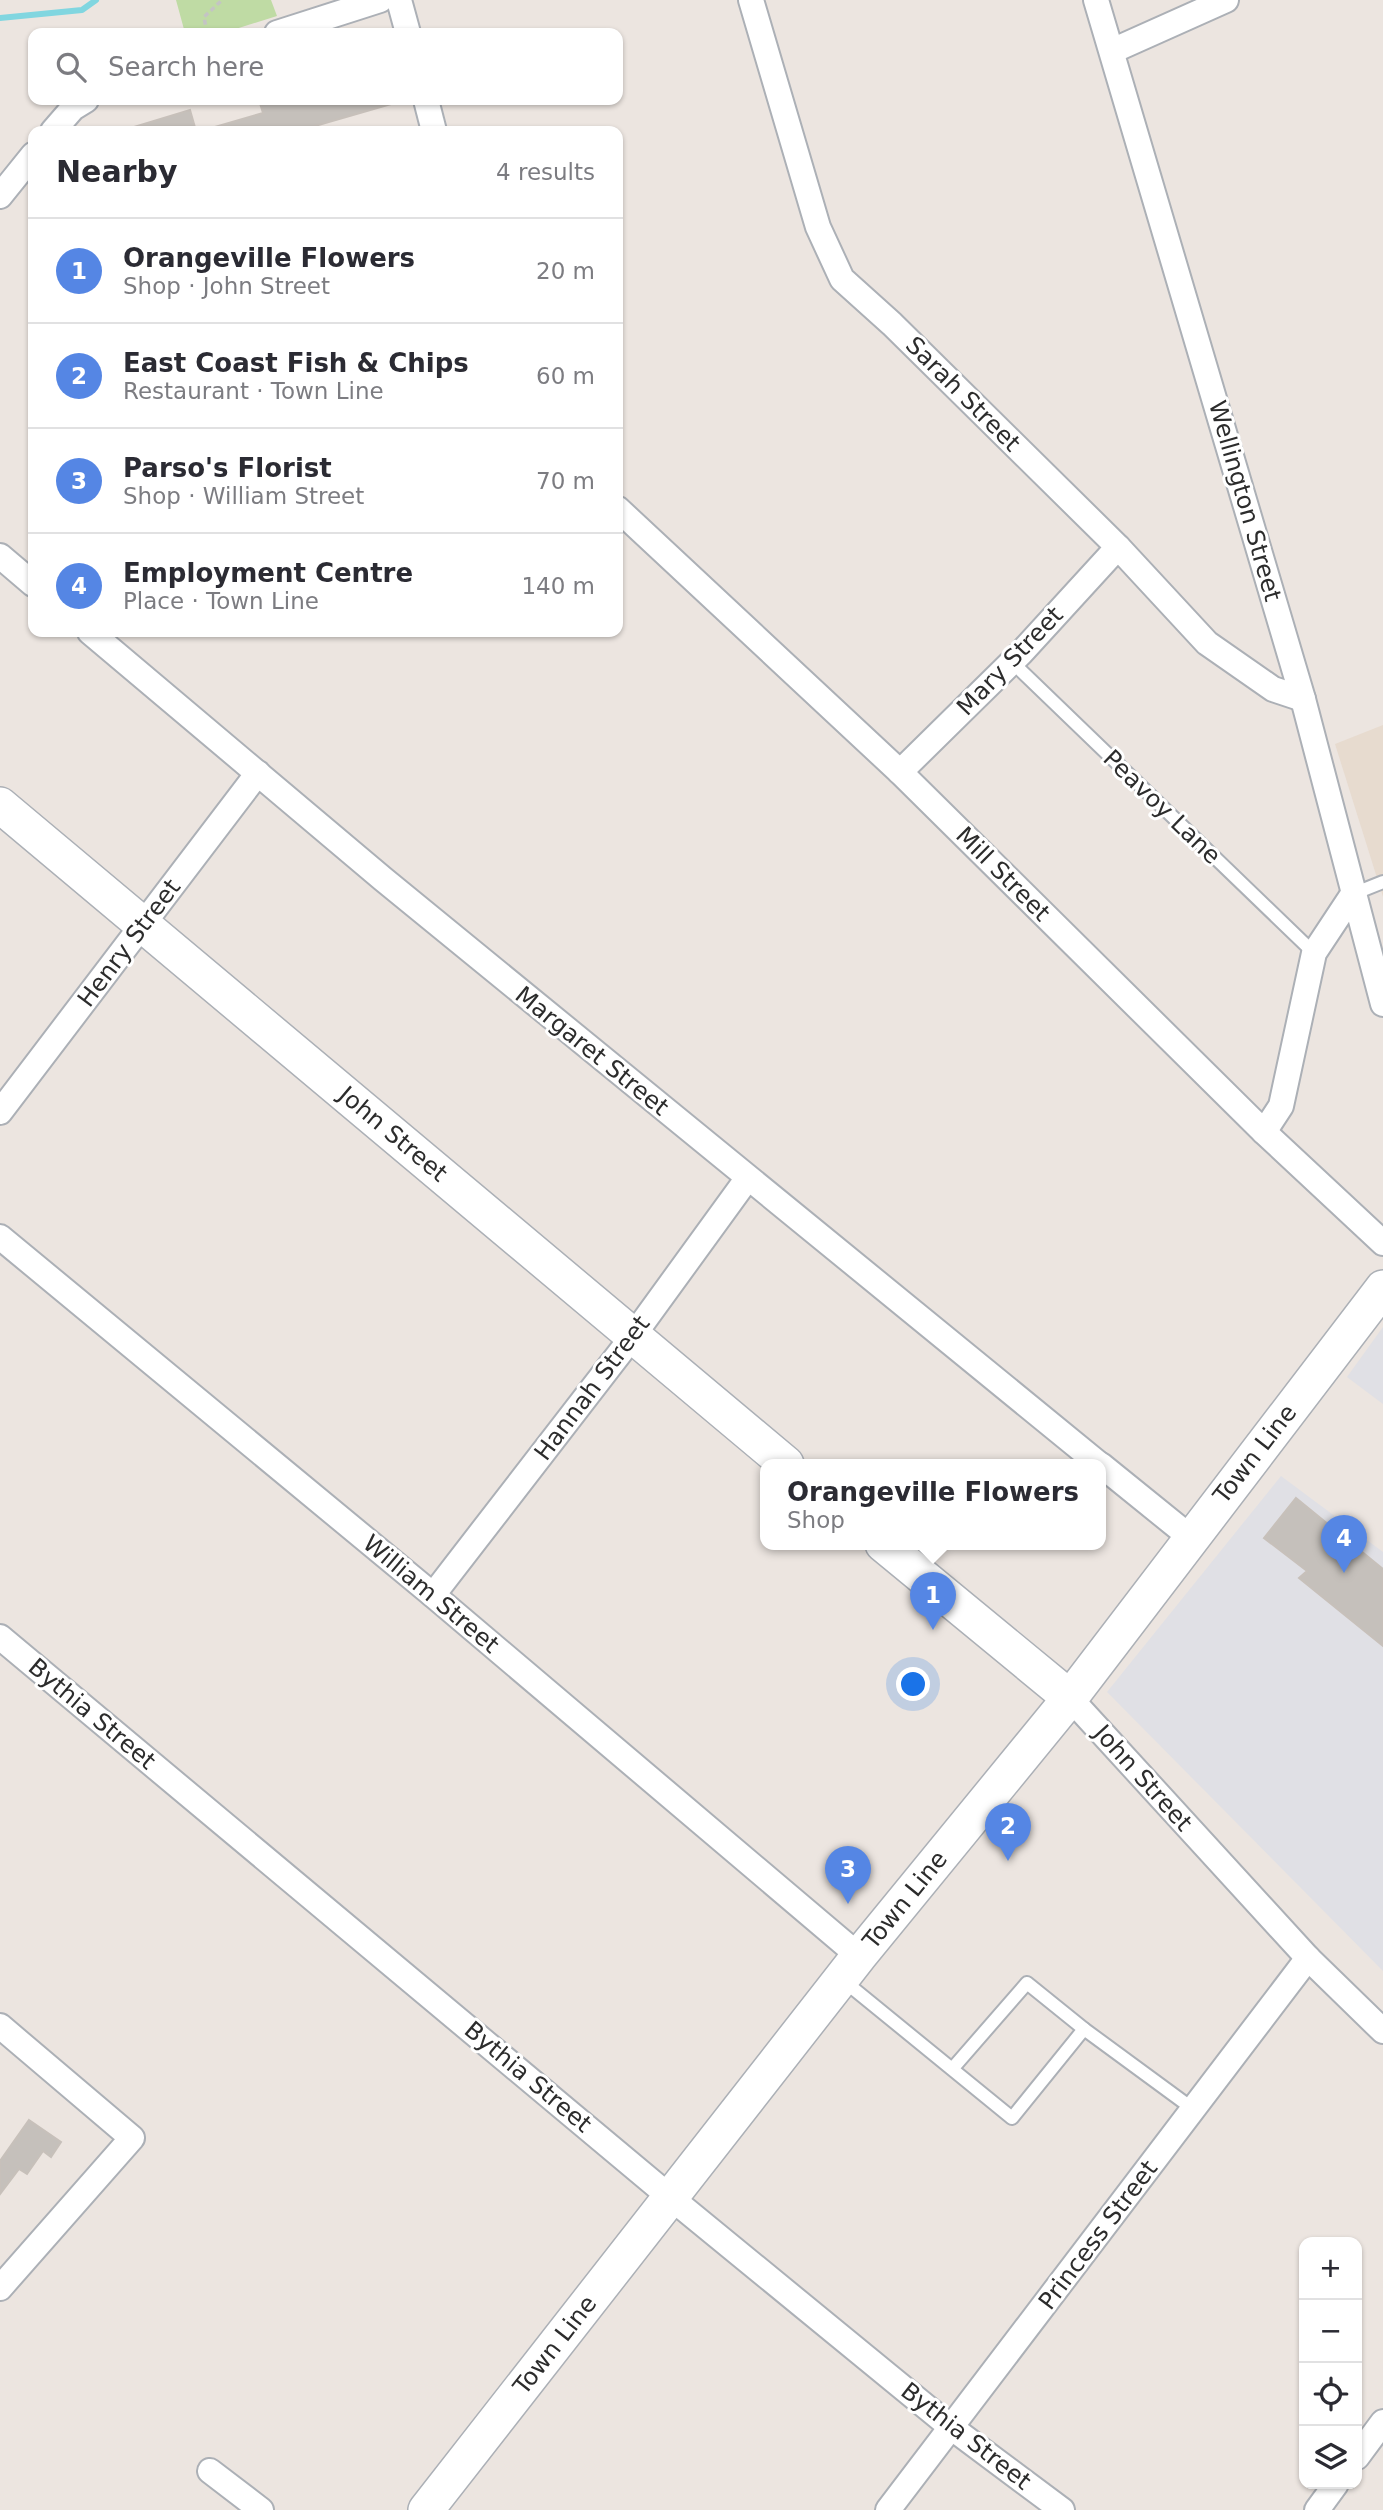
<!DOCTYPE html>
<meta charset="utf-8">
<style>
body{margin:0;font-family:"DejaVu Sans",sans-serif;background:#f7f7f7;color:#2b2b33}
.controls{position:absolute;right:21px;bottom:21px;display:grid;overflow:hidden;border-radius:14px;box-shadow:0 2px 5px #0004}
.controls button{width:63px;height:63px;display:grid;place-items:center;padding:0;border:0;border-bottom:2px solid #e1e1e2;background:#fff;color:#2b2b33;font:35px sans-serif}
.you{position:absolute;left:914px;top:1685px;width:24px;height:24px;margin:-18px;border:5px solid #fff;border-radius:50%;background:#1a73e8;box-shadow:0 0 0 10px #1a73e833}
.badge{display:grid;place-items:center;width:46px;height:46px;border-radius:50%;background:#5586e4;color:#fff;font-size:23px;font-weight:700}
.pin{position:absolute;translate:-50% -58px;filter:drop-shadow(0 2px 4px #0008)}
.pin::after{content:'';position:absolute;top:37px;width:24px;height:21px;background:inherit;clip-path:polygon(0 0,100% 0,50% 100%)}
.popup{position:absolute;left:760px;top:1459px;width:346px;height:91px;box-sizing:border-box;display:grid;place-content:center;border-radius:14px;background:#fff;filter:drop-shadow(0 2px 5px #0005);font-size:23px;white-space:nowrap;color:#7c7c81}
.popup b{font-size:26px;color:#2b2b33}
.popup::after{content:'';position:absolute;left:50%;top:100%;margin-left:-14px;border:14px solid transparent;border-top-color:#fff}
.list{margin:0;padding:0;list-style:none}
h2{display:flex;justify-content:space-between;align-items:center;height:91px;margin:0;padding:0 28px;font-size:30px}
h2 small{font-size:23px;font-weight:400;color:#7c7c81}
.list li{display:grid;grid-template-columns:46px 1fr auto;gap:21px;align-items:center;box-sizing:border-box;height:105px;padding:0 28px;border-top:2px solid #e1e1e2}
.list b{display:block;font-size:26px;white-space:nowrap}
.list p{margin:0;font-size:23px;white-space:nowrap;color:#7c7c81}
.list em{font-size:23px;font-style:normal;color:#7c7c81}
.icon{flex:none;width:38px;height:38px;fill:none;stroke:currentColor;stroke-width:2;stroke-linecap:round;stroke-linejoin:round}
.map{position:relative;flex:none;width:1383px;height:2510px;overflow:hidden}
.search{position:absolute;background:#fff;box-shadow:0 2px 5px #0004;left:28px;top:28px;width:595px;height:77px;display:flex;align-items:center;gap:18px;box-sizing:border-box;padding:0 24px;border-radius:14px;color:#7c7c81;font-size:26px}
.panel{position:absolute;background:#fff;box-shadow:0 2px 5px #0004;left:28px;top:126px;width:595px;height:511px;border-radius:14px}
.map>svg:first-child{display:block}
</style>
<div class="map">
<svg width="1383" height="2510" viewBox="0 0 1383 2510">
<rect width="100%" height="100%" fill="#ece5e0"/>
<g fill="#e0e0e5">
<polygon points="1383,1327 1383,1404 1347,1377"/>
<polygon points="1281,1476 1383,1552 1383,1971 1107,1692"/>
</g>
<polygon fill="#e7dbcf" points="1383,725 1383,897 1335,744"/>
<polygon fill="#bfdba4" points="176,0 271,0 277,16 223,33 185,33"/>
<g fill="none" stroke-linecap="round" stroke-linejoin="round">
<polyline stroke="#81d6e0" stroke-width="6" points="0,18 82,10 96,0"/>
</g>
<g fill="#c5c0bb" stroke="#c7c0ba" stroke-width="2">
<polygon points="259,100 390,100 391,104 308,128 309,131 216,131 215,127 263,113"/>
<polygon points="190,110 196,131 134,131 134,127"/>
<polygon points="1296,1498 1383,1569 1383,1646 1299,1578 1307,1571 1264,1538"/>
<polygon points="29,2120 61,2142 51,2157 43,2151 27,2174 19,2169 0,2194 0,2161"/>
</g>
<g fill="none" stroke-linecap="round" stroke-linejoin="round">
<defs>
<g id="lane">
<polyline points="1011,661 1314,953"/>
<polyline points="1353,894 1383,882"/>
<polyline points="844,1981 1012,2118 1084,2029 1027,1983 953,2068"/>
<polyline points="1084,2029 1193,2109"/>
</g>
<g id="street">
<polyline points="399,0 408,33"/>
<polyline points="751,0 818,227 842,279 892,324 1118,547 1207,643 1273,689 1303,699"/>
<polyline points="1096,0 1303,699 1383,1004"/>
<polyline points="277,33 380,0"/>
<polyline points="1112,51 1226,0"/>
<polyline points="426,100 434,131"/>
<polyline points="53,131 73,108 86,100"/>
<polyline points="0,196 33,155"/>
<polyline points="618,509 900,772 1264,1132 1383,1243"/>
<polyline points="0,556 33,584"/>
<polyline points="90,632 383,879 1099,1464"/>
<polyline points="900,772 1021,653 1118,547"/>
<polyline points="0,1112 258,773"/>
<polyline points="1264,1132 1281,1106 1314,953 1353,894"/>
<polyline points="0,1237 433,1595 859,1956"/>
<polyline points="1101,1465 1190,1537"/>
<polyline points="433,1595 633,1336 747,1179"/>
<polyline points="0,1637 670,2197 952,2428 1062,2510"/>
<polyline points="1070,1698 1308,1958 1383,2031"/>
<polyline points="0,2026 132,2138 0,2288"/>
<polyline points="1357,2457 1383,2422"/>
<polyline points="210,2471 261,2510"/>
<polyline points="888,2510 1308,1958"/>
<polyline points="1317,2510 1336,2484"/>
</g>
<g id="secondary">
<polyline points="0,805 786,1464"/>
<polyline points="883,1544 1070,1698"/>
<polyline points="426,2510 859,1956 1070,1698 1383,1288"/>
</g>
</defs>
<use href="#lane" stroke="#acb0b6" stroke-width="16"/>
<use href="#street" stroke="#acb0b6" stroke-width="28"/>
<use href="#secondary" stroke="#acb0b6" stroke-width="38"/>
<polyline stroke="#c4c4c4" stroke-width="3.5" stroke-dasharray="5 3.5" stroke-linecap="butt" points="207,33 204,17 222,0"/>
<use href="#lane" stroke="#fff" stroke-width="12"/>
<use href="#street" stroke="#fff" stroke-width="24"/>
<use href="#secondary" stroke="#fff" stroke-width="35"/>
</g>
<g text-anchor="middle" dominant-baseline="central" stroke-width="6" stroke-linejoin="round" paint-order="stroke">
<g font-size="24" fill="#2c2c2c" stroke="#fff">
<text transform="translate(963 394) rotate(45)">Sarah Street</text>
<text transform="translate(1245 501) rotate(74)">Wellington Street</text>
<text transform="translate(1010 661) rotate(-46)">Mary Street</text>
<text transform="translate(1162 807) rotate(44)">Peavoy Lane</text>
<text transform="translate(1003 874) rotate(45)">Mill Street</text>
<text transform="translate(129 943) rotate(-53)">Henry Street</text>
<text transform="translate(592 1051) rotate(39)">Margaret Street</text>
<text transform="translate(393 1134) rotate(40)">John Street</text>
<text transform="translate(592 1388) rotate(-53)">Hannah Street</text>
<text transform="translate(1255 1454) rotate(-52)">Town Line</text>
<text transform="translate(431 1594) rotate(40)">William Street</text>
<text transform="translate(92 1714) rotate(40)">Bythia Street</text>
<text transform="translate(1143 1778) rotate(48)">John Street</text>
<text transform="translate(905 1900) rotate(-51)">Town Line</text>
<text transform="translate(528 2077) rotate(40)">Bythia Street</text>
<text transform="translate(1098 2235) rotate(-53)">Princess Street</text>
<text transform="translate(555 2345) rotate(-52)">Town Line</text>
<text transform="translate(966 2436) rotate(38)">Bythia Street</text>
</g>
</g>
</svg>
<div class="controls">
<button>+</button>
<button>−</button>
<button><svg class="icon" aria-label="locate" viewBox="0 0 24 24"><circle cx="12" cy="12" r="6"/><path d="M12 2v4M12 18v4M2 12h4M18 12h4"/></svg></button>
<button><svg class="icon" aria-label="layers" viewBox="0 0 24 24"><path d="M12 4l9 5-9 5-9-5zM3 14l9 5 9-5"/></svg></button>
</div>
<div class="you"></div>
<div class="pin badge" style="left:933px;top:1630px">1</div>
<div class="popup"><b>Orangeville Flowers</b>Shop</div>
<div class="pin badge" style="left:1008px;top:1861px">2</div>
<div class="pin badge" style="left:848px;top:1904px">3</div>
<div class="pin badge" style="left:1344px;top:1573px">4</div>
<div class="search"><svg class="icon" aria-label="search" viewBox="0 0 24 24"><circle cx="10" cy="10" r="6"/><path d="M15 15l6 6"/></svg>Search here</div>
<section class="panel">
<h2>Nearby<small>4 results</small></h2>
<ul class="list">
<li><span class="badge">1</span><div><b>Orangeville Flowers</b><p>Shop · John Street</p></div><em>20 m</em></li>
<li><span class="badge">2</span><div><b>East Coast Fish &amp; Chips</b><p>Restaurant · Town Line</p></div><em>60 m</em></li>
<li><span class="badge">3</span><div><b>Parso's Florist</b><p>Shop · William Street</p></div><em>70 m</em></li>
<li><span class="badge">4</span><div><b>Employment Centre</b><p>Place · Town Line</p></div><em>140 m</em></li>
</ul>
</section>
</div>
